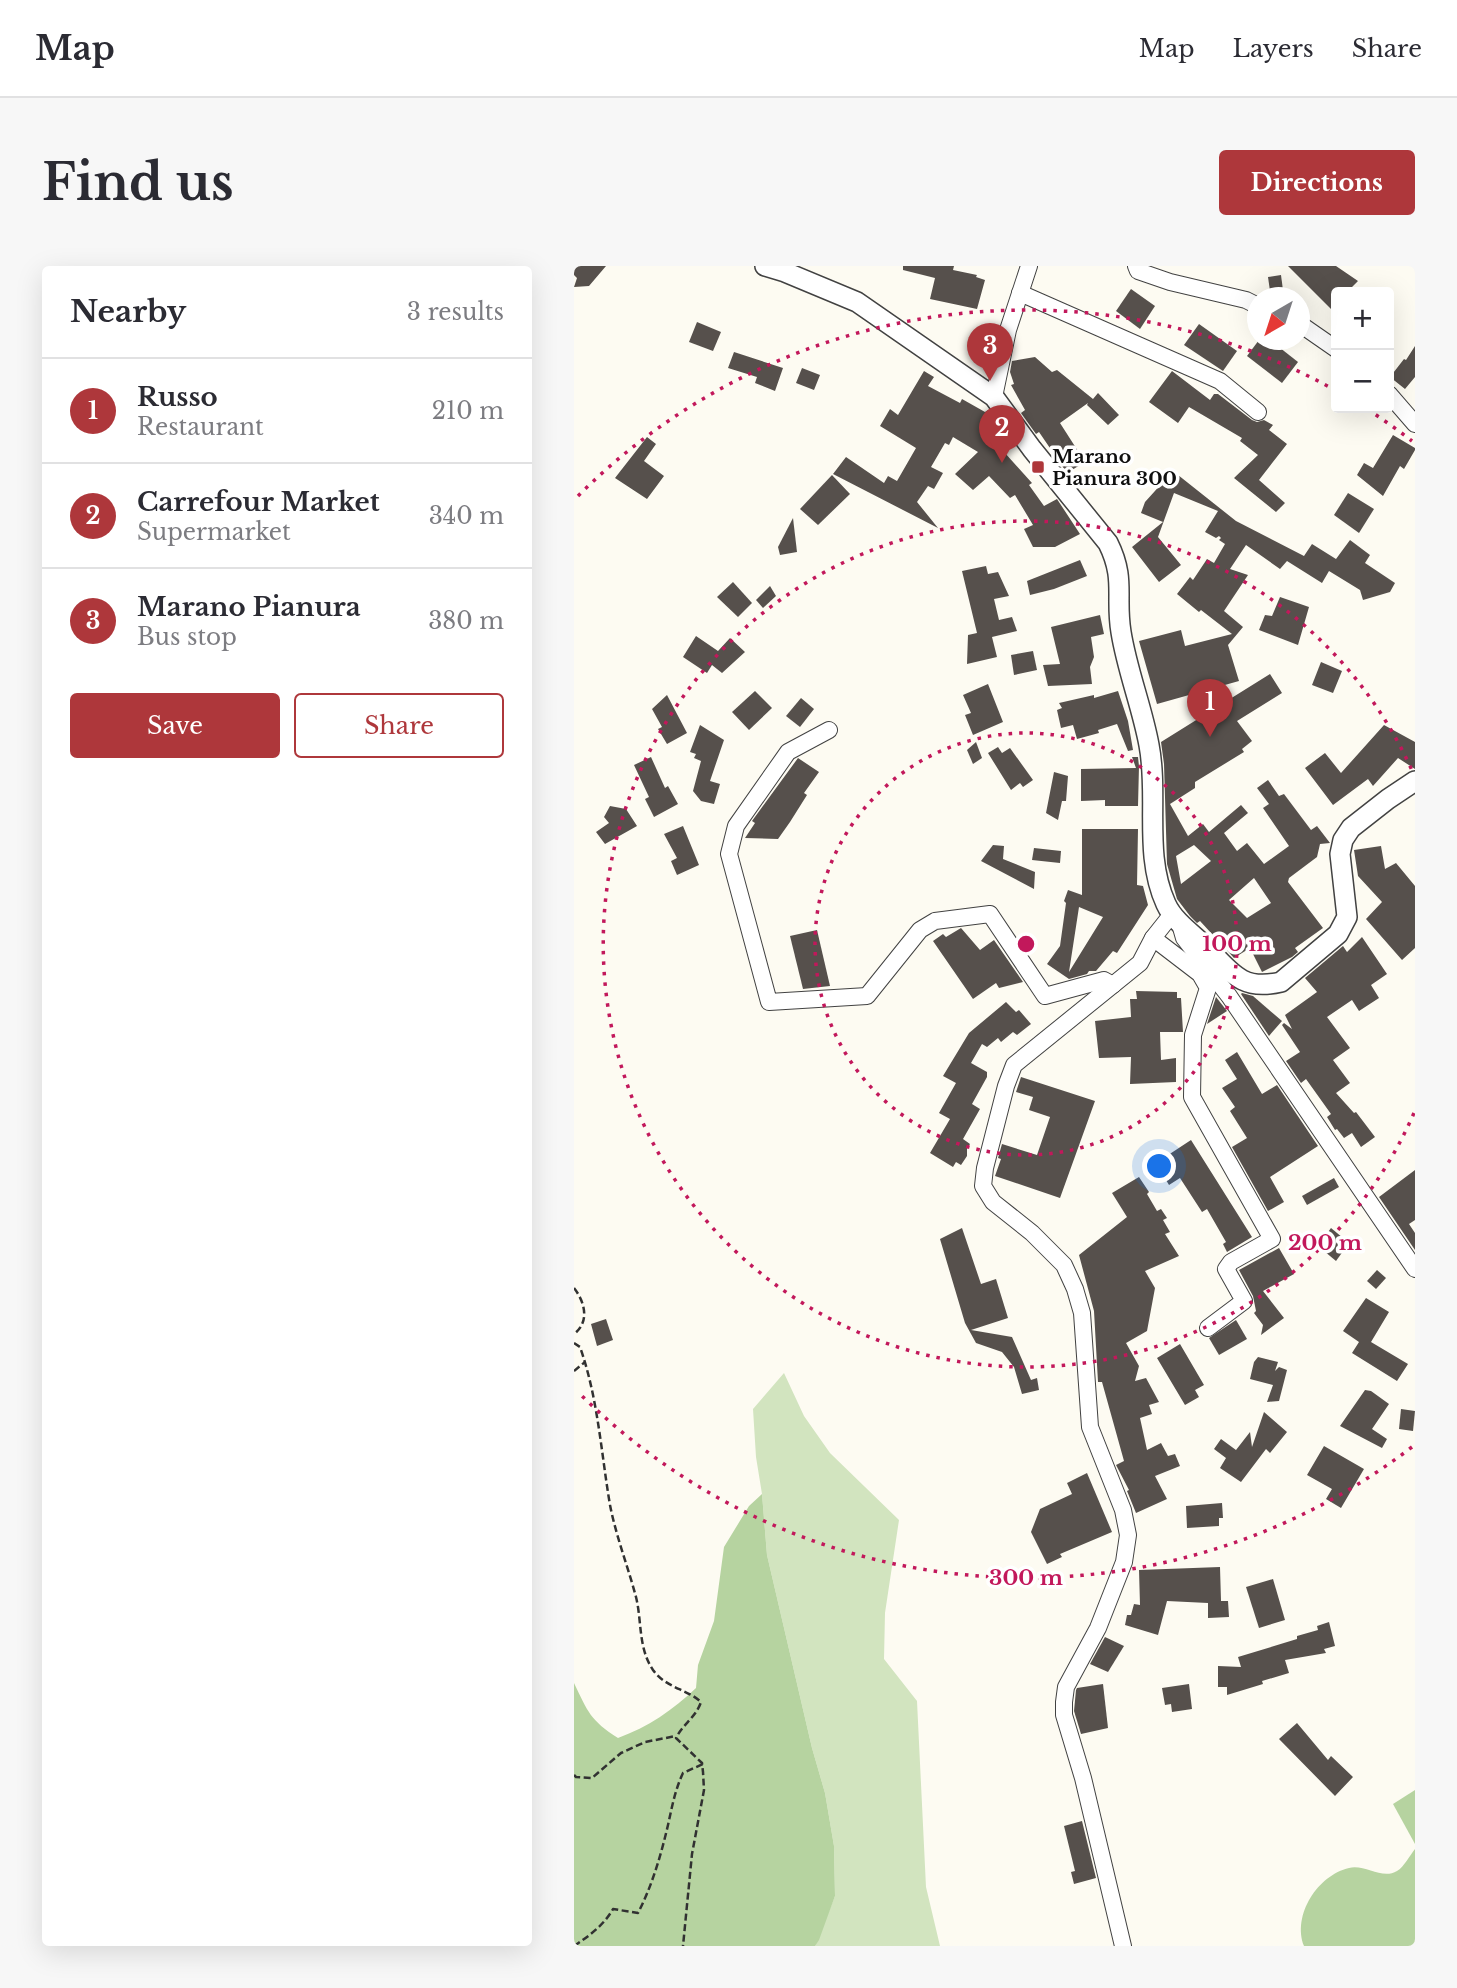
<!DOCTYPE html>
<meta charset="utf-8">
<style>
body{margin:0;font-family:"Libre Baskerville",serif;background:#f7f7f7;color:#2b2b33}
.controls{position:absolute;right:21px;top:21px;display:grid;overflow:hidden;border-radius:7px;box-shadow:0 7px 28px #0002}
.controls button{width:63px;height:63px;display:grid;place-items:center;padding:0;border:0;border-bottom:2px solid #e1e1e2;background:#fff;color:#2b2b33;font:35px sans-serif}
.compass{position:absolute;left:673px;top:21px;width:63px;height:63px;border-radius:50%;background:#fff;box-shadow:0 7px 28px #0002;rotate:219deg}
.you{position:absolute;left:586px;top:901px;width:24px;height:24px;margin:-18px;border:5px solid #fff;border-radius:50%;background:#1a73e8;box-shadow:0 0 0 10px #1a73e833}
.badge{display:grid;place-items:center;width:46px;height:46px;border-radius:50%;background:#ae373b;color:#fff;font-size:23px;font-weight:700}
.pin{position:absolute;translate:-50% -58px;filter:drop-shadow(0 2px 4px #0008)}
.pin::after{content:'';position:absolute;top:37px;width:24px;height:21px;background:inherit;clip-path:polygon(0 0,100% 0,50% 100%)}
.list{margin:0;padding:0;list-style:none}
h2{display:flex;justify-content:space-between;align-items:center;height:91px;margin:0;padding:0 28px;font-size:30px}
h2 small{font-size:23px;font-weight:400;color:#7c7c81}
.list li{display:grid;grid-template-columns:46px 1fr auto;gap:21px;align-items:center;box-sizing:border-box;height:105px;padding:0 28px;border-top:2px solid #e1e1e2}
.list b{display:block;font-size:26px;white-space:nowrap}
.list p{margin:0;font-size:23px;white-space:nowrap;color:#7c7c81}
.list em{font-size:23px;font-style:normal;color:#7c7c81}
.actions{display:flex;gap:14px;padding:21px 28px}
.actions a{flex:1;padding:16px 0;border:2px solid #ae373b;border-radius:7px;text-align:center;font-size:24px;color:#ae373b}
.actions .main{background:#ae373b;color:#fff}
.map{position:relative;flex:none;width:841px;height:1680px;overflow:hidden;border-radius:7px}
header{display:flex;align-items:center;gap:42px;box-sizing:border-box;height:98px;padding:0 35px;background:#fff;border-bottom:2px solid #e1e1e2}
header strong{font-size:33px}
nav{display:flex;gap:38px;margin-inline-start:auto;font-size:24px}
.intro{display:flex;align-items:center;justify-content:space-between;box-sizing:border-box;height:168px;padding:0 42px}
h1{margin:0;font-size:49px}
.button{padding:18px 32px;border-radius:7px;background:#ae373b;color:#fff;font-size:24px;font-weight:700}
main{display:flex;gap:42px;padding:0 42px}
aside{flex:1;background:#fff;border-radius:7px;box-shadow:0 7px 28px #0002}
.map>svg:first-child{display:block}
</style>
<header>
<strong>Map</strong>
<nav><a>Map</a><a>Layers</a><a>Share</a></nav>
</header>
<div class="intro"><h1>Find us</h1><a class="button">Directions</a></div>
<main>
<aside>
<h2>Nearby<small>3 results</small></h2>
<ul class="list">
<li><span class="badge">1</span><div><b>Russo</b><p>Restaurant</p></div><em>210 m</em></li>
<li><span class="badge">2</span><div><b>Carrefour Market</b><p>Supermarket</p></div><em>340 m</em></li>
<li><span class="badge">3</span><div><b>Marano Pianura</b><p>Bus stop</p></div><em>380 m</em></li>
</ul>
<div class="actions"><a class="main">Save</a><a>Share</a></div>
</aside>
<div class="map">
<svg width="841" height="1680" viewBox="0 0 841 1680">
<rect width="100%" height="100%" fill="#fdfbf2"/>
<polygon fill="#d2e4bf" points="210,1107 230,1150 256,1187 325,1254 311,1347 310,1393 343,1435 352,1621 366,1680 241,1680 261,1630 260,1580 251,1527 238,1482 193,1289 188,1228 182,1191 179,1143"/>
<g fill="#b6d3a0">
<path d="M188,1228L193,1289L238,1482L251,1527L260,1580L261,1630L245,1674L241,1680H0V1417C14,1446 16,1454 44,1472C74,1461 99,1444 122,1422L124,1399L140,1355L150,1281L175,1240Z"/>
<polygon points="841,1524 841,1578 819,1538"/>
<path d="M841,1583V1680H730C718,1649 744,1609 775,1602C791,1598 808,1614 823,1605C830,1601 836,1589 841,1583Z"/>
</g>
<g fill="#56504c" fill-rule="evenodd">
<polygon points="0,0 32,0 15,20 0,21 3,12 0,9"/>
<polygon points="329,0 380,0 379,4 403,9 402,11 411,14 403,43 356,33 361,12 329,4"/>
<polygon points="714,0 762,0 784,15 773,26 762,26 762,48"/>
<polygon points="707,9 710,32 697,32 694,11"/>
<polygon points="557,23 581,40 566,63 542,45"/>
<polygon points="123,56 147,66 139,85 115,76"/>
<polygon points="625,58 663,85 649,105 610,79"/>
<polygon points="685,74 696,74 724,96 708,117 673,90"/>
<polygon points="841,80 841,111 831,123 816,111 830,93 832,94"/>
<polygon points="160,86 209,102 201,125 181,117 183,111 154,102"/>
<polygon points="461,91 478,106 483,104 519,133 524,127 545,149 534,159 513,139 514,137 486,157 511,196 493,207 465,166 462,168 447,147 451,144 437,119 440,118 436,106 438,95"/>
<polygon points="228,102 246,109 240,124 222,117"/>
<polygon points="350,105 360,111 354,120 386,137 388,133 411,146 414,144 423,155 412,166 458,217 455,219 470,240 483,233 506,268 481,281 459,281 450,263 459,259 441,229 436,232 415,210 399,224 381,208 404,186 379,171 375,179 371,177 357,201 369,207 360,223 354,220 343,236 364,262 259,208 272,191 310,217 314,210 323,215 342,182 306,160 316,143 324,149"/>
<polygon points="598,105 636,134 640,128 644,128 678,154 683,156 690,154 699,159 695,164 713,178 685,214 711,237 702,246 660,212 684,189 666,175 668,172 615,141 604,157 575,136"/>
<polygon points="819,169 841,182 841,184 830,203 826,200 809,230 783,209 790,197 799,202"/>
<polygon points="73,171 82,178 70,195 90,210 73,233 41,212"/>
<polygon points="599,205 662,255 730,290 738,278 762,293 776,274 796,289 791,297 821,317 816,326 789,334 786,324 755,305 748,317 713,295 706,303 672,279 656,303 674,309 650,345 669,361 654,379 665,415 583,438 565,375 607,364 611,380 658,368 627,344 625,346 603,328 616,311 619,314 633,293 640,297 651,278 645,274 647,272 645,270 642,272 631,266 644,245 600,227 584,271 607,299 585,316 558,281 589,256 567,247 571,236"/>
<polygon points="258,209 276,228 244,259 226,243"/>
<polygon points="774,227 800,243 785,267 760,249"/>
<polygon points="219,252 223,286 206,289 204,281"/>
<polygon points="506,294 513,310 480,323 456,329 453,315"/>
<polygon points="412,300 414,308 424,306 435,330 420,333 425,354 438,351 443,365 418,371 423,391 393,398 394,369 403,367 388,305"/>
<polygon points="159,316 178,337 164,351 143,331"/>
<polygon points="196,320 202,330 189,342 182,334"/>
<polygon points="706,331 735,341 724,379 685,364 691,349 698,350"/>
<polygon points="526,349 530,368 517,371 520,391 516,401 518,418 474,420 469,399 486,398 477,361"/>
<polygon points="122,370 144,385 156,372 171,386 148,407 138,399 133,407 109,391"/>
<polygon points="459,385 463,404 440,409 437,389"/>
<polygon points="747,396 768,405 759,427 738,419"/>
<path d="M696,408L708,427L663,455L678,475L668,483L670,486L621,516V522L596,538L614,570L629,558L635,566L667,539L674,547L650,567L663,585L673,577L690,598L715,580L689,542L695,538L683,522L694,514L705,530L710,528L737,564L743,560L756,577L746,578L743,591L715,612L714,616L749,662L721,682L724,686L718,691L688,706L676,682L660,692L626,655L623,657L616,650L603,633L593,598L590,498L587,476ZM620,579L637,595L607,618L602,590ZM680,612L697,637L673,652L655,634Z"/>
<polygon points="414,418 429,456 399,469 391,449 397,447 389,429"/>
<polygon points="181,425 198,442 175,464 158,446"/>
<polygon points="544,425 554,455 559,484 554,485 543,458 524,464 525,467 503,473 499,459 487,462 483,444 488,442 485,437 520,429 520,432"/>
<polygon points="93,429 113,467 93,478 84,463 88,461 78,443"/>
<polygon points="227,432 240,443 226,461 212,450"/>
<polygon points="126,459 150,474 136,515 146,518 140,538 127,535 119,525 127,495 120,492 122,488 116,486"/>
<polygon points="810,459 841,476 841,503 824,492 799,520 794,513 759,539 731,502 751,487 767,507"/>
<polygon points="402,476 408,492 399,498 393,484"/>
<polygon points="424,481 428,487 436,482 459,514 449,521 446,517 437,524 414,487"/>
<polygon points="77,491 91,522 94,520 104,538 80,551 71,533 75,531 60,499"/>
<polygon points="558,491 564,491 565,500 564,540 531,540 531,534 507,535 507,503 562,502"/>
<polygon points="224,492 245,506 230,527 233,529 216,556 204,573 171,572 181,557 178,555"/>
<polygon points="480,506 494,510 492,535 488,535 484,554 472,547"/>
<polygon points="36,540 52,543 63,560 31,578 22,566 35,557 30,551"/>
<polygon points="109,560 125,599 103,609 97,595 103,592 90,568"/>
<path d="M508,563H564L563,619L569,620L574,639L543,687L539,685L522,705H515L513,708L495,713L473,698L486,680L492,637L490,635L494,624L508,629ZM505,641L529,651L495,706Z"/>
<polygon points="419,579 430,580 429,593 461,606 460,623 407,595"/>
<polygon points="807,580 811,603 822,597 841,620 841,682 828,694 792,653 808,636 784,610 780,584"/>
<polygon points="460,582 487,585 486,597 458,594"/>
<polygon points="387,662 406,684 420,674 449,716 425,722 422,717 399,733 359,675 369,668 372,671"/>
<polygon points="243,664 256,720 229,723 216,670"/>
<polygon points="788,671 813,708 797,719 805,732 785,745 778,734 753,751 776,782 759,794 776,817 762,827 780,847 782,846 801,871 787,881 778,867 770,872 763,863 761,864 753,851 757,848 732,813 727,817 712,795 726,786 708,759 710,757 718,763 711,749 743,726 731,712 769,680 773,686"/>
<polygon points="562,725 603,726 603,732 607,732 609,766 586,766 587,794 602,792 602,816 556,818 557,791 525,792 521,755 557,751 556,733 563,733"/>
<polygon points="668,727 679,730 708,755 695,770 667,728"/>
<polygon points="642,731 653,745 633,758"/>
<polygon points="432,736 442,746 445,744 457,758 443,769 439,766 427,776 424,772 413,781 408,778 397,797 413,806 413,811 398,838 406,843 389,873 396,878 393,883 393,890 387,899 382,896 379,901 356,887 376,853 365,847 382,817 369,810 395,767"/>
<polygon points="663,786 688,828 703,819 744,880 696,911 710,936 694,945 658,881 673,872 656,845 661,841 648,822 663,813 651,794"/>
<polygon points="447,811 521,835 486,932 421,910 427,893 424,892 428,878 463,889 476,851 455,844 459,831 442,826"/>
<polygon points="617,874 678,971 653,986 649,978 652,976 633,943 628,946 606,912 595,919 582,897"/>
<polygon points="841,904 841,954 835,958 841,967 841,984 805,931"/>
<polygon points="565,911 575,926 573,928 583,945 587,943 593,952 589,954 596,966 591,968 605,990 571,1005 581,1022 573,1065 552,1077 565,1100 561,1115 572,1112 585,1136 575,1139 578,1148 566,1152 573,1184 587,1177 594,1190 601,1188 606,1200 581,1210 593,1233 562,1247 553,1225 555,1224 542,1199 550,1195 528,1116 524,1116 520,1045 505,989 553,951 538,927"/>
<polygon points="760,912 765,921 733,939 728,930"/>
<polygon points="388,962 407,1018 422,1013 434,1052 397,1064 438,1071 457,1114 463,1112 465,1124 448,1128 440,1101 428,1086 402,1077 391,1057 366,973"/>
<polygon points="757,962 775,977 762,995 744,980"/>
<polygon points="705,982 720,1008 689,1025 710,1052 687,1069 689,1059 680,1047 682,1045 679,1030 665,1004"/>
<polygon points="803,1004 812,1012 802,1023 793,1015"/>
<polygon points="792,1032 815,1046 797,1076 834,1098 823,1115 778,1087 785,1076 769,1065"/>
<polygon points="32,1053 39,1074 23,1080 17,1058"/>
<polygon points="662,1054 673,1073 645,1089 635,1072"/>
<polygon points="606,1078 630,1119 621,1124 625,1131 611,1139 583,1092"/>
<polygon points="684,1091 704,1096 701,1105 705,1101 713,1104 705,1135 693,1136 699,1119 676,1113 680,1096"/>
<polygon points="791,1124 797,1125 815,1138 798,1163 813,1173 808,1182 766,1160"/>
<polygon points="827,1143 841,1145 839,1165 825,1163"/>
<polygon points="690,1146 713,1166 696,1187 692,1183 667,1216 646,1202 652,1192 640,1183 647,1173 662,1184 676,1166 678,1181"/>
<polygon points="750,1180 790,1203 767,1242 752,1233 758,1223 733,1209"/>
<polygon points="513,1207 538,1266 486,1288 488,1291 473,1298 457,1266 466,1243 498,1228 493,1217"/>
<polygon points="648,1237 649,1252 645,1252 645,1260 613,1262 612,1240"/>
<polygon points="646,1301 647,1335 654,1335 655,1351 634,1352 634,1337 593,1335 584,1369 551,1359 553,1349 557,1349 560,1338 566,1339 565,1304"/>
<polygon points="699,1313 711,1354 685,1362 672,1321"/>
<polygon points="755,1356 761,1380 750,1383 752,1387 711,1394 715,1407 688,1415 689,1418 653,1429 653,1421 644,1421 644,1400 667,1401 664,1391 723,1373 723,1370 744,1364 743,1360"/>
<polygon points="531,1371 550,1380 534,1406 516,1398"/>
<polygon points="529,1418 534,1462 507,1468 500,1445 502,1424 503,1422"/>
<polygon points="615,1418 618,1443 598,1446 597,1438 591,1439 588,1422"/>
<polygon points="723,1457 754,1494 757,1490 779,1511 761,1530 705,1473"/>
<polygon points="508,1555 522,1612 500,1618 497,1606 501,1605 490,1560"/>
</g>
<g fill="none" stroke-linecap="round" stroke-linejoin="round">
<defs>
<g id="minor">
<polyline points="562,0 564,5 596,16 672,34 684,40"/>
<polyline points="446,27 646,115 684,146"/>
<polyline points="726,58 762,83"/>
<polyline points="815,128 841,158"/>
<polyline points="420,131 434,64 455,0"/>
<polyline points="255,464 214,486 162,560 155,588 195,736 293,730 346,664 361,655 416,648 471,730 530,714 539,719"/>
<polyline points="606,658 610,672 655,730 841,1003"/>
<polyline points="579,672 626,708 634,722 619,769 618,831 698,973 657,996 652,1003 670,1035 634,1062"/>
<polyline points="549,1680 509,1512 490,1449 490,1436 492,1421 524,1362 550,1296 554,1269 549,1244 516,1161 508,1047 501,1023 490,999 458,967 419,936 409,920 411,902 432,820 440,799 566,697 579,672 598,648"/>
</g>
<path id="tertiary" d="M191,0L211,6L283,36L420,131L458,183L534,277C552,313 541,330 547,366C553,404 568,441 575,479C585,531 569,588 592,638C601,658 625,672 639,688C661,712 673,724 707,716L764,668L773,651L766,588L769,574L777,562L814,533L841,515"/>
</defs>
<use href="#minor" stroke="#424242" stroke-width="18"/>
<use href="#tertiary" stroke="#424242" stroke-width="22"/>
<g stroke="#313131" stroke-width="2.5" stroke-dasharray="7 3.5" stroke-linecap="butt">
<path d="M0,1022C11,1036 16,1056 0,1068"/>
<path d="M0,1077L6,1081C24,1132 27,1186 36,1239C42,1270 54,1301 62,1331C68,1355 64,1382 79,1404C92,1422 113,1423 127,1436C122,1451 109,1458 102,1472L128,1497L129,1506L130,1524L118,1588L109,1680"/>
<polyline points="0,1105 11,1096"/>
<polyline points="0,1509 2,1511 18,1512 47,1487 71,1476 102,1470"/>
<path d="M0,1680C15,1670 30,1659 39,1643L64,1647C78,1620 87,1589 94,1559C98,1541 101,1524 109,1507L129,1498"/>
</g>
<use href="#minor" stroke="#fff" stroke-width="16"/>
<use href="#tertiary" stroke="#fff" stroke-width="19"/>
</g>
<g fill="none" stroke="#c2185b" stroke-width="3.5" stroke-dasharray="3.5 7">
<circle cx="452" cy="678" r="211"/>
<path d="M840 847A423 423 0 1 1 840 509"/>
<path d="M838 1181A634 634 0 0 1 4 1126M4 230A634 634 0 0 1 759 123M793 143A634 634 0 0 1 838 175"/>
</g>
<rect fill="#ae373b" stroke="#fff" stroke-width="2.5" x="457" y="194" width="14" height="14" rx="3.5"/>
<g text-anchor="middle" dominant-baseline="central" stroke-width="7" stroke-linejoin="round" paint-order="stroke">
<g font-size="19" font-weight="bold" fill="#0f0f0f" stroke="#fff" text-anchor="start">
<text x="478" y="190">Marano<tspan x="478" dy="22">Pianura 300</tspan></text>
</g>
</g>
<circle cx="452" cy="678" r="10" fill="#c2185b" stroke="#fff" stroke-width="3.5"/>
<g font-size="21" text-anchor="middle" font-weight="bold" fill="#c2185b" stroke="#fff" stroke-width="7" stroke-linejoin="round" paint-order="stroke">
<text x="663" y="685">100 m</text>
<text x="751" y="984">200 m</text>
<text x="452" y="1319">300 m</text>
</g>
</svg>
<div class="controls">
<button>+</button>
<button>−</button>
</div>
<svg class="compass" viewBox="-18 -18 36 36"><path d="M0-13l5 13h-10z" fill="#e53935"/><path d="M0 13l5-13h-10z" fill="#7c7c81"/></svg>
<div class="you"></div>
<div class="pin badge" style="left:636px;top:471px">1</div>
<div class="pin badge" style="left:428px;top:197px">2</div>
<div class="pin badge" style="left:416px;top:115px">3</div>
</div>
</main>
